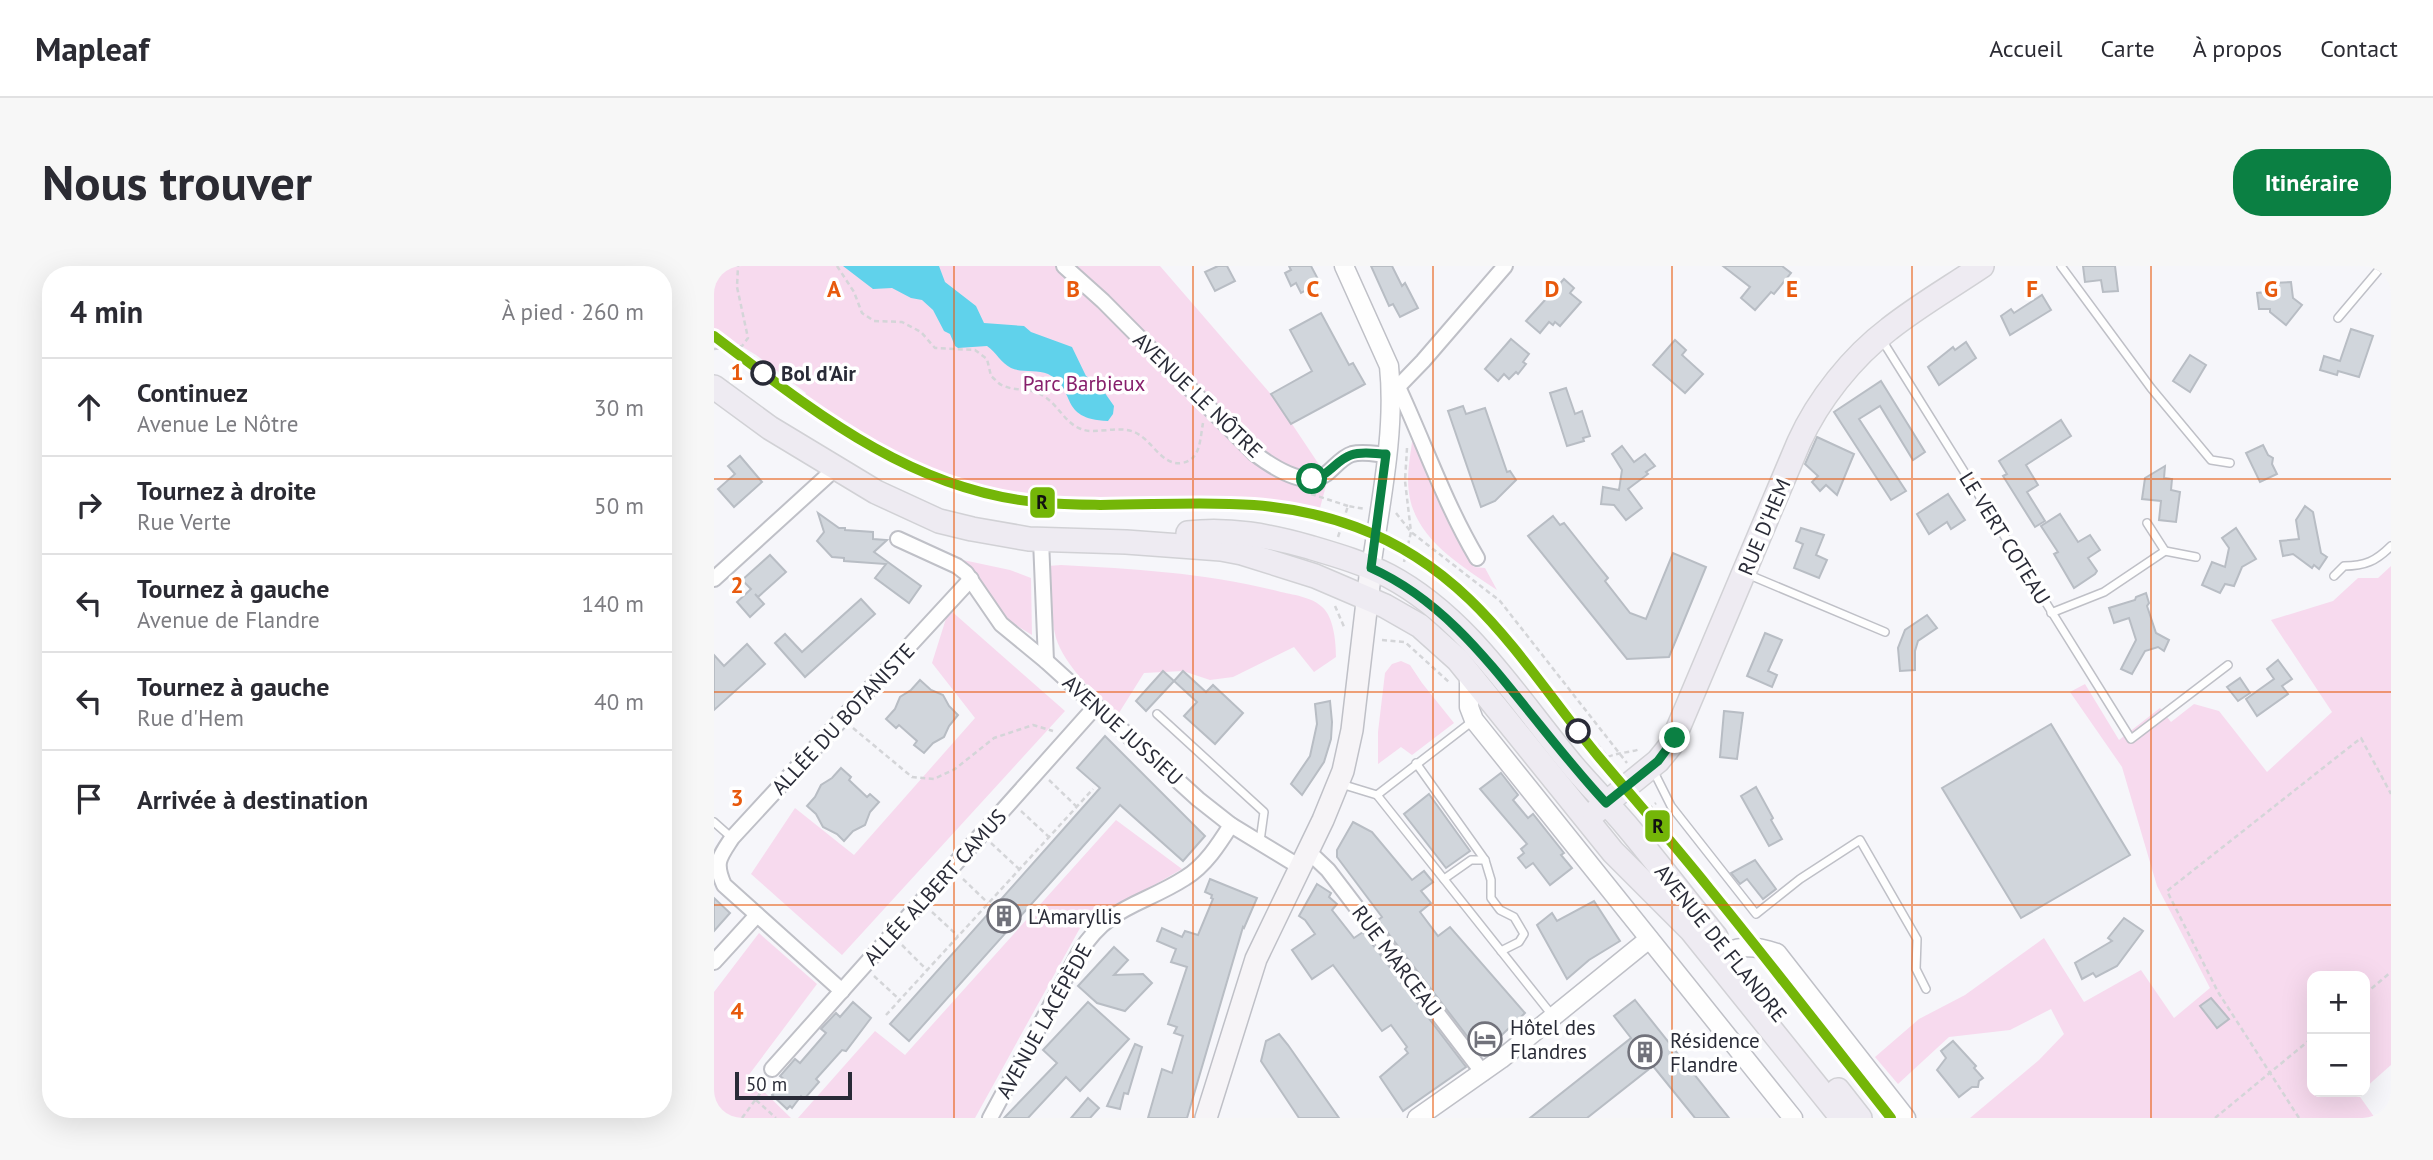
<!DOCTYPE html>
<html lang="fr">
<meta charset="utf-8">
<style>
body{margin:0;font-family:"PT Sans",sans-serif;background:#f7f7f7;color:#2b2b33}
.controls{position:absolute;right:21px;bottom:21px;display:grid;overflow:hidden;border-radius:14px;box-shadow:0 7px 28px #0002}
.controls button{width:63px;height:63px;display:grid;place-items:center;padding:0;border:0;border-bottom:2px solid #e1e1e2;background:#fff;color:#2b2b33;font:35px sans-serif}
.scale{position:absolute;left:21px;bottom:18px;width:117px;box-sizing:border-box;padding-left:7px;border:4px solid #292b37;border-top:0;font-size:19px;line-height:24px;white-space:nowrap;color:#292b37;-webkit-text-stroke:5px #fff;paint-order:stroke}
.stop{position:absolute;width:21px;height:21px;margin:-16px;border:5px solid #0b8043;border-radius:50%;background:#fff}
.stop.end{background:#0b8043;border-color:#fff;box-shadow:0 2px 7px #0008}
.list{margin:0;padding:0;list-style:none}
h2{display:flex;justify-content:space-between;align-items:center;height:91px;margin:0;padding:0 28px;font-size:30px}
h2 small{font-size:23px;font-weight:400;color:#7c7c81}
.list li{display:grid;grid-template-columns:46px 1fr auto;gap:21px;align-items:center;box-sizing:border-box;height:98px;padding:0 28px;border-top:2px solid #e1e1e2}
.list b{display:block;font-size:26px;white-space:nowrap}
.list p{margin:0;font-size:23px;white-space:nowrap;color:#7c7c81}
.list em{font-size:23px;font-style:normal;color:#7c7c81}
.icon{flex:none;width:38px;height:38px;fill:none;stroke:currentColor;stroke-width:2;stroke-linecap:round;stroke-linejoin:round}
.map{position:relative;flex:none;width:1677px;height:852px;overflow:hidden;border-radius:28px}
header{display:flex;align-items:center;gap:42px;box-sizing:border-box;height:98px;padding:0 35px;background:#fff;border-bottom:2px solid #e1e1e2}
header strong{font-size:33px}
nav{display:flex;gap:38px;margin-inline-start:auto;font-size:24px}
.intro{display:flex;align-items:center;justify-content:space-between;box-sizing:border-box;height:168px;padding:0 42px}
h1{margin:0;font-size:49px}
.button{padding:18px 32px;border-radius:28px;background:#0b8043;color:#fff;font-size:24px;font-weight:700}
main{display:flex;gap:42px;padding:0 42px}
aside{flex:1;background:#fff;border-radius:28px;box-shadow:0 7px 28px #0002}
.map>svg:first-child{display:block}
</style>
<header>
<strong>Mapleaf</strong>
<nav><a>Accueil</a><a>Carte</a><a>À propos</a><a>Contact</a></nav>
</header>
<div class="intro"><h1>Nous trouver</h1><a class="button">Itinéraire</a></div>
<main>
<aside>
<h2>4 min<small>À pied · 260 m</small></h2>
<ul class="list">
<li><svg class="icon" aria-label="ahead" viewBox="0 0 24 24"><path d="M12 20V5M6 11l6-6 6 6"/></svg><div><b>Continuez</b><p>Avenue Le Nôtre</p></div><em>30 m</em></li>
<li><svg class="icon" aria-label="right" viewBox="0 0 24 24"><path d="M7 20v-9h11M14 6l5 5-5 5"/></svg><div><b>Tournez à droite</b><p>Rue Verte</p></div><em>50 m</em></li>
<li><svg class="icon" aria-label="left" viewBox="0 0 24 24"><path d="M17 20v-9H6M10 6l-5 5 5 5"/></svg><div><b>Tournez à gauche</b><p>Avenue de Flandre</p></div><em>140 m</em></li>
<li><svg class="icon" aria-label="left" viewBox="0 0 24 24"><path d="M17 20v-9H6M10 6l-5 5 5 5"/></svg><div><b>Tournez à gauche</b><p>Rue d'Hem</p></div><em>40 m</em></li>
<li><svg class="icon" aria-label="arrive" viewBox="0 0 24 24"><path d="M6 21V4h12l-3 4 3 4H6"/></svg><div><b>Arrivée à destination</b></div></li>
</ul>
</aside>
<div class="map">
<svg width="1677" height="852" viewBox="0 0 1677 852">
<rect width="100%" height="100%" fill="#f6f6fa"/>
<g fill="#f7daee">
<polygon points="0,0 446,0 562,134 614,212 606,242 511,232 370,235 327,234 287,229 248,220 211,206 132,165 89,132 92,127 42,89 24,78 16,78 0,66"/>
<path d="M699,168L725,235L760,301L771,302L783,324C748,300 701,273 695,227C692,208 697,187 699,168Z"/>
<polygon points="249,294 296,304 317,312 318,369 295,355 284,344 263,308 253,300"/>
<path d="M347,299C421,303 495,307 567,326C581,329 602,332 611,344C620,355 622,377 622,391L600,406L580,381L519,411L496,414L469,405L430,407L403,450C383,430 350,399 342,372C336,348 335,324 334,300Z"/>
<polygon points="1677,300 1677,799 1651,822 1651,710 1598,710 1598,826 1646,826 1644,828 1661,852 1256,852 1325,794 1350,768 1337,743 1296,764 1235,771 1184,818 1161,791 1205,753 1251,729 1330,672 1370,736 1427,704 1460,752 1496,722 1443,620 1408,501 1356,426 1371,418 1405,474 1446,442 1457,456 1480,438 1505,445 1553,506 1618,446 1557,354 1619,335 1644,312 1664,312"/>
<polygon points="235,343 351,445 128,689 37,608 81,542 140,589 261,452 218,397"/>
<polygon points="687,395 696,399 708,417 740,457 698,489 687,481 664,498 664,466 671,407 678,398"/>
<polygon points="402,554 468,603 366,662 261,852 84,852 161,765 191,789"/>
<polygon points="45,667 103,718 34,810 77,852 0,852 0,726"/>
</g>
<path fill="#60d2eb" d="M129,0H225L231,16L262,40L270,57L310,60L317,66L358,81L372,110L386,120L400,140L399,148L394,155C343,153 364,123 334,108C323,103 308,107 297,102C287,97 282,86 273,80L244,82L241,80L236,68L230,65L219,44L208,34L197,32L178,22L159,23Z"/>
<g fill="#d1d6dc" stroke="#b8bdc4" stroke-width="2">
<polygon points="504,0 513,0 521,15 501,25 491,6"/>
<polygon points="575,0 597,0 606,17 587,27 582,17 577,20 571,7 577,4"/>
<polygon points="657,0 678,0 688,20 691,17 704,42 686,51 679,38 675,40"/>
<polygon points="1009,0 1068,0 1077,7 1060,28 1057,26 1041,44 1027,32 1036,21"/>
<polygon points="1369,0 1401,0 1404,25 1389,26 1387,14 1371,16"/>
<polygon points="850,13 860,22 856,27 867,36 846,60 841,56 839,59 835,56 826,67 812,55"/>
<polygon points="1577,16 1579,32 1588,39 1572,59 1556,46 1556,43 1545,43 1543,27 1560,25 1559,17"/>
<polygon points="1328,29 1337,44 1296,69 1287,50 1297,43 1300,47"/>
<polygon points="607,47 635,99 639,97 651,118 577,158 557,128 598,105 576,64"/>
<polygon points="1637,63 1659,70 1645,111 1624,105 1623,109 1606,104 1610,90 1626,95"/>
<polygon points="797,73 815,88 809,96 812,98 804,108 802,106 795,113 790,108 784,115 771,103"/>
<polygon points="961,74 972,84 968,89 989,108 971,127 939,99"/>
<polygon points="1252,76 1262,92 1225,119 1214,101 1239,81 1241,84"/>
<polygon points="1476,89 1492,99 1476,126 1459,115"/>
<polygon points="1167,115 1211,186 1199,194 1166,140 1145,153 1192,225 1177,234 1120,146"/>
<polygon points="852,122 861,148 868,145 876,170 869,172 870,175 853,180 836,127"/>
<polygon points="749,140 752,148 771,142 793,206 796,205 802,214 781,235 767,241 734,145"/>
<polygon points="1347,154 1357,170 1312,199 1324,219 1313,226 1331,255 1321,261 1289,210 1293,208 1285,195"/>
<polygon points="1103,171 1140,188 1123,229 1112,219 1106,225 1098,216 1104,210 1091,198"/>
<polygon points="1549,179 1554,189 1559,192 1558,198 1563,208 1546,216 1532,187"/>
<polygon points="908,180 920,196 931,188 941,200 932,206 934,208 914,223 928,242 912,254 900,239 887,238 889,221 905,224 908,204 898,188"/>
<polygon points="26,190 48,216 20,241 4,223 21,208 14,200"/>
<polygon points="1451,200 1450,212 1458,213 1457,224 1466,226 1462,256 1445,254 1447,235 1428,233 1431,212"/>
<polygon points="1234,228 1251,254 1237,263 1233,256 1215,268 1203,248"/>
<polygon points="1591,240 1599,246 1607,287 1613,291 1605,303 1600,299 1598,302 1579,288 1569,290 1566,275 1585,273 1582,254"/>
<polygon points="104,247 125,262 131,262 131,264 159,266 159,273 173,274 160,286 207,320 195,337 161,312 172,298 130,295 130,292 118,291 103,275 110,266"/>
<polygon points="1346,248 1364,276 1376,269 1386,284 1374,292 1383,305 1381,308 1360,322 1340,288 1344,286 1327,260"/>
<polygon points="839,250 846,259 850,257 881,296 894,312 891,315 916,347 932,353 959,287 992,301 955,391 913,393 814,270"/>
<polygon points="1087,262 1110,269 1102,289 1113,294 1105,312 1080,302 1089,278 1082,275"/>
<polygon points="1522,262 1542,293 1528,301 1520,320 1511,318 1506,327 1488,319 1498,296 1511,301 1515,282 1508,272"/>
<polygon points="56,289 72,306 44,331 41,328 50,338 36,351 23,336 37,323 28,314"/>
<polygon points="1432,327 1435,337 1433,340 1442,367 1455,374 1450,385 1444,381 1431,385 1418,408 1407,403 1422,374 1415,352 1400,357 1395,342 1421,334 1422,331"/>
<polygon points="147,333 161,348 91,411 61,377 71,368 88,386"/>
<polygon points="1213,349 1223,362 1204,375 1201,385 1201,404 1186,405 1184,382 1191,364"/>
<polygon points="1051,367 1068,374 1054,405 1063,409 1058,421 1033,410"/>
<polygon points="33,378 51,398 0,444 0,389 10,400"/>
<polygon points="1564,394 1578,413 1568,420 1574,428 1543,450 1532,433 1560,413 1553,403"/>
<polygon points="449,405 460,415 432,445 422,435"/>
<polygon points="469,405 492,426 499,419 529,447 501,478 470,450 483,436 460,415"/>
<polygon points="1526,412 1536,427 1524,435 1513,421"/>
<polygon points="206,414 217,424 229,429 235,440 244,449 235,460 230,471 219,477 210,487 200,479 203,475 185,459 182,462 172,453 181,443 186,431 197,424"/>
<polygon points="616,435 618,456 617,473 610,496 588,529 577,518 596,490 603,458 601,438"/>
<polygon points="1010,445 1029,447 1023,493 1006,491"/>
<polygon points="1337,458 1416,589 1307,652 1228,522"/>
<polygon points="391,470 491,570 469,595 406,539 195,775 176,758 386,522 363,502"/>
<polygon points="127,502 137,511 135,514 153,531 156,528 165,536 156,546 151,559 139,565 130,575 123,568 109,561 102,548 93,540 101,531 107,519 118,512"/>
<polygon points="787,507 804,529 799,534 814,552 819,548 850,587 847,589 858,602 836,619 819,597 812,602 804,592 810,587 807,583 813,578 766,523"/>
<polygon points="1042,521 1059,552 1057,554 1068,573 1055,580 1027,530"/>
<polygon points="715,528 756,585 732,602 690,548"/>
<polygon points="639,556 658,566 698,614 710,605 719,616 707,625 717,637 706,646 724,670 736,661 811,747 773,783 763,783 664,654 668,651 623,591 623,584"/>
<polygon points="1041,594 1062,623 1049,633 1033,613 1026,618 1017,607"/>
<polygon points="496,613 543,632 530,662 529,661 473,852 434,852 448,803 458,807 469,770 460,767 463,761 454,758 473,701 457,696 462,683 443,675 448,662 468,671 471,665 484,669 499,633 497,632 498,629 491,626"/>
<polygon points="603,618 617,627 615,631 623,638 618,644 640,672 649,666 752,801 689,845 666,811 694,787 691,783 693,781 677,759 668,765 619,699 598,713 578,684 601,668 591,654 585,650"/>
<polygon points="0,632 16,647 0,665"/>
<polygon points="880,635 906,675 875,694 853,713 823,659 838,647 843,655"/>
<polygon points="1410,652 1429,665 1403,700 1382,711 1379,707 1368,713 1361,697 1398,675 1394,672"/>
<polygon points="400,681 414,694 400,709 429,708 438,717 411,745 383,737 364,720"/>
<polygon points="1497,732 1515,753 1503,762 1486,740"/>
<polygon points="921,734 1015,852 981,852 939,800 873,852 816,852 917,772 900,750"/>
<polygon points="139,736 157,752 132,785 128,784 102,813 105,816 92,831 89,832 87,830 78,842 76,840 73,843 58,829 71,814 66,810 81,793 86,797 112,767 107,763 122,747 126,751"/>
<polygon points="374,736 415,773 366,825 352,811 314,852 290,852 343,797 329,784"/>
<polygon points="565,768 574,779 625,852 585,852 547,795 552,775"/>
<polygon points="1239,775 1262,800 1260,802 1269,812 1265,815 1264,821 1258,821 1245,831 1223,804 1232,792 1227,785"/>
<polygon points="421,778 428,781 414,828 410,827 406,843 393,840"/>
<polygon points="374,832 385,842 376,852 357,852"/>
</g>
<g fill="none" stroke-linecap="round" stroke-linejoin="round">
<defs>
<g id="service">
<polyline points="1347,0 1437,122 1497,194 1516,197"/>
<polyline points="1624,52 1668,0"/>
<polyline points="1168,74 1417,473 1514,399"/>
<polyline points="1451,285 1482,291"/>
<polyline points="1033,308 1171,366"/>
<path d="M1620,310L1630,300C1651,300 1662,295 1677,280"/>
<polyline points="1337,347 1390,326 1451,285 1433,257"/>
<polyline points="443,448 550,546 546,575"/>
<polyline points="760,454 663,529 838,749"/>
<polyline points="702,497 771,594 777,614 777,632 786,644 800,651 810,668 805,676 787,685"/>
<polyline points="939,504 957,540 1042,648 1086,613 1146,574 1203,673 1202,703 1212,723"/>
<polyline points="627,518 663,529"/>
<polyline points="0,556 18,572"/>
<polyline points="730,613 757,594 771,594"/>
</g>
<g id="minor">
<path d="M350,0L389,35L540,187C557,200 591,223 612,208C620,202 628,191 638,188C649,185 661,188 672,189"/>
<path d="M684,121C711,179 730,236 763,292"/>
<polyline points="678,127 709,95 791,0"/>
<polyline points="184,273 243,300 252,307 287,358 332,395 484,533 517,559 586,601"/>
<polyline points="327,274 332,395"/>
<polyline points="0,313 123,201"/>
<polyline points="594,585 614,604 769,807"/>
<polyline points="0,696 43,649"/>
<path d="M128,725L10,619C0,596 5,592 18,572L257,313"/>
<polyline points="58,803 382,440"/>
<path d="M276,852L365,687C395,639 427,640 471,612C491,600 505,578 517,559"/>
</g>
<g id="tertiary">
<path d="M630,0L675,100C682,165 666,238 657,302"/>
<polyline points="755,407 755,441 760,454 1079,852"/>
<path d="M1001,693C1022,678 1039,679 1063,687L1192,852"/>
<polyline points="703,852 787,793 935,673"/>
</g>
<polyline id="secondary" points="492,852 542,693 609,554 629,505 638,464 657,302"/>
<g id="primary">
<polyline points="0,121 56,162 162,226 225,255 258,263 315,273 412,276 507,283 528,287 601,310 671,340 706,360 744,394 899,586 977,664 1128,852"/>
<path d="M474,267C515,262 556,270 595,281C622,289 650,297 675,310C754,352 803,433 859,500C876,520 895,539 912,559C943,596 972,634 1002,671"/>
<path d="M880,547L944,495L957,479L1085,176C1104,134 1138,91 1175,63C1204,40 1237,21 1268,0"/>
<polyline points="1124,824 1146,852"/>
</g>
</defs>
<use href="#service" stroke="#bfc0c7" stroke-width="10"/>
<use href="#minor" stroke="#bfc0c7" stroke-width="18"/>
<use href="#tertiary" stroke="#bfc0c7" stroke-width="21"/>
<use href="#secondary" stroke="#bfc0c7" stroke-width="24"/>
<use href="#primary" stroke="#d1d1d5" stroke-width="26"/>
<g stroke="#d4d5d8" stroke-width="2.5" stroke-dasharray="5 3.5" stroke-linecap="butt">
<path d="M123,0L140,26L148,47L160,55L188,56L207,66L221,82L261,84L273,93L277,110C281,113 285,119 290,120C303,126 315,120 331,131C344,139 351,157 367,163C381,169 404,159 420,166C438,173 447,200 468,197C487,194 486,172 489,157"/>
<polyline points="25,81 40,92"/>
<polyline points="0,83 28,80 34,72 23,21 24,0"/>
<polyline points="597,228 634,240"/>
<polyline points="682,247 697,266 786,335 913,497"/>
<polyline points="624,271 634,240 651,243"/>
<polyline points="690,296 697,266 691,215 693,182"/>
<polyline points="621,340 631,363"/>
<polyline points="668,374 691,376 736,417"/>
<polyline points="139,462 198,511 220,513 241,503 280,472 319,459 339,465"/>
<path d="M872,465L894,491C905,486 915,487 926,483"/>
<polyline points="335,514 363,541"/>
<polyline points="307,545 335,571"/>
<polyline points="928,549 942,537"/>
<polyline points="277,577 305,603"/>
<polyline points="249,613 274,637"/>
<polyline points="218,646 244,670"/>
<polyline points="188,679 213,704"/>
<polyline points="160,710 186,734"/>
<polyline points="1651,728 1677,706"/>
<polyline points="172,749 379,523"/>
<polyline points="42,834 62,852"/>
<polyline points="28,852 53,818"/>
<polyline points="1501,852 1598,772"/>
<polyline points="1585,852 1504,726 1453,625 1647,472 1677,528"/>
</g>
<use href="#service" stroke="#fefefe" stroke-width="7"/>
<use href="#minor" stroke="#fefefe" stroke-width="14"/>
<use href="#tertiary" stroke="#fefefe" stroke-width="18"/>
<use href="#secondary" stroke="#f6f4f7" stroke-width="21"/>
<use href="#primary" stroke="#eeebf2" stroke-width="23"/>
<defs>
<path id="tram-1" d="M0,70C98,144 196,224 322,236C433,247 534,220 642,261C760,305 809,399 884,490C921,534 959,577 995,622C1057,698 1116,775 1177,852"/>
</defs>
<use href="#tram-1" stroke="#fff" stroke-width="16"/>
<use href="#tram-1" stroke="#74b608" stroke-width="10"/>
</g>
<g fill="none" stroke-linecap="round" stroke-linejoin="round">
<path stroke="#0b8043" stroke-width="9" d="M598,213C615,210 622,194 637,189C648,185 661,188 672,188L657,302C724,332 768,387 813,443C839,475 864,507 892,537L944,495L961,472"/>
</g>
<path fill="none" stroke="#e8590c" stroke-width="2" stroke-opacity="0.55" d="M240,0V852M479,0V852M719,0V852M958,0V852M1198,0V852M1437,0V852M0,213H1677M0,426H1677M0,639H1677"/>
<defs>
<symbol id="building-ring" viewBox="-11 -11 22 22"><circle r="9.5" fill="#fff" stroke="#71727b" stroke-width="1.5"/><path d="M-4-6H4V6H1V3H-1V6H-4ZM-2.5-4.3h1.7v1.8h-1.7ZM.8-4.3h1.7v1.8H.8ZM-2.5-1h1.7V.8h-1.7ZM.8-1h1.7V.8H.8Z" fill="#71727b"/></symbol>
<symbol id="hotel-ring" viewBox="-11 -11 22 22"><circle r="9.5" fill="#fff" stroke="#71727b" stroke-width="1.5"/><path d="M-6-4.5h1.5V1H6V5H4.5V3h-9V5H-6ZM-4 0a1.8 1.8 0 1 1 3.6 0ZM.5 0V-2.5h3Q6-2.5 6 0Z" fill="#71727b"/></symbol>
</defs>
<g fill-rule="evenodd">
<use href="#building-ring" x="271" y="631" width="38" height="38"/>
<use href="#hotel-ring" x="752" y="754" width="38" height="38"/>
<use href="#building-ring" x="912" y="767" width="38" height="38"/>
</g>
<g fill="#fff" stroke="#292b37" stroke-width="3.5">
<circle cx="49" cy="107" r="11"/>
<circle cx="864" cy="465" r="11"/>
</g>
<g text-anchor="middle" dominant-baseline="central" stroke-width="7" stroke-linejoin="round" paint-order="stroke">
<g font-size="21" font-weight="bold" fill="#292b37" stroke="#fff" text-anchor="start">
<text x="67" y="107">Bol d'Air</text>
</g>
<g font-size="21" fill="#87206c" stroke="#fff">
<text x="370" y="117">Parc Barbieux</text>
</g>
<g font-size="21" fill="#292b37" stroke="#fff">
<text transform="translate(484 129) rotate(44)">AVENUE LE NÔTRE</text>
<text transform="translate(1050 261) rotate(-67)">RUE D'HEM</text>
<text transform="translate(1291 272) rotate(58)">LE VERT COTEAU</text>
<text transform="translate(129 453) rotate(-47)">ALLÉE DU BOTANISTE</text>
<text transform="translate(409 464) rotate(42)">AVENUE JUSSIEU</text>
<text transform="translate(221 621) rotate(-48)">ALLÉE ALBERT CAMUS</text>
<text transform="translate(1007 677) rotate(51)">AVENUE DE FLANDRE</text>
<text transform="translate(683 695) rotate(53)">RUE MARCEAU</text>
<text transform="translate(330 755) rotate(-61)">AVENUE LACÉPÈDE</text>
</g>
<g font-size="21" fill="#292b37" stroke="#fff" text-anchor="start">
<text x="314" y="650">L'Amaryllis</text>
<text x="796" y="761">Hôtel des<tspan x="796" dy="24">Flandres</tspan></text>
<text x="956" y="774">Résidence<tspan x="956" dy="24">Flandre</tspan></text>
</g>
</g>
<g font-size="23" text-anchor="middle" font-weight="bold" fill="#e8590c" stroke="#fff" stroke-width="7" stroke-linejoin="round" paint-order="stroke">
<text x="120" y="31">A</text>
<text x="359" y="31">B</text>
<text x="599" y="31">C</text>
<text x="838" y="31">D</text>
<text x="1078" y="31">E</text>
<text x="1318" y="31">F</text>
<text x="1557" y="31">G</text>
<text x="23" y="114">1</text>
<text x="23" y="327">2</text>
<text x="23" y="540">3</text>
<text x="23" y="753">4</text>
</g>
<g stroke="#fff" stroke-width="2.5">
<rect x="315" y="220" width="27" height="33" rx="7" fill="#74b608"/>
<rect x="930" y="543" width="27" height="34" rx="7" fill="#74b608"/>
</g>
<g font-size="19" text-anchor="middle" font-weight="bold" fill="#111">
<text x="328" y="243">R</text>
<text x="944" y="567">R</text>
</g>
</svg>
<div class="controls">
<button>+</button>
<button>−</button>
</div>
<div class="scale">50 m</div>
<div class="stop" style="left:598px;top:213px"></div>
<div class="stop end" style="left:961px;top:472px"></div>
</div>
</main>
